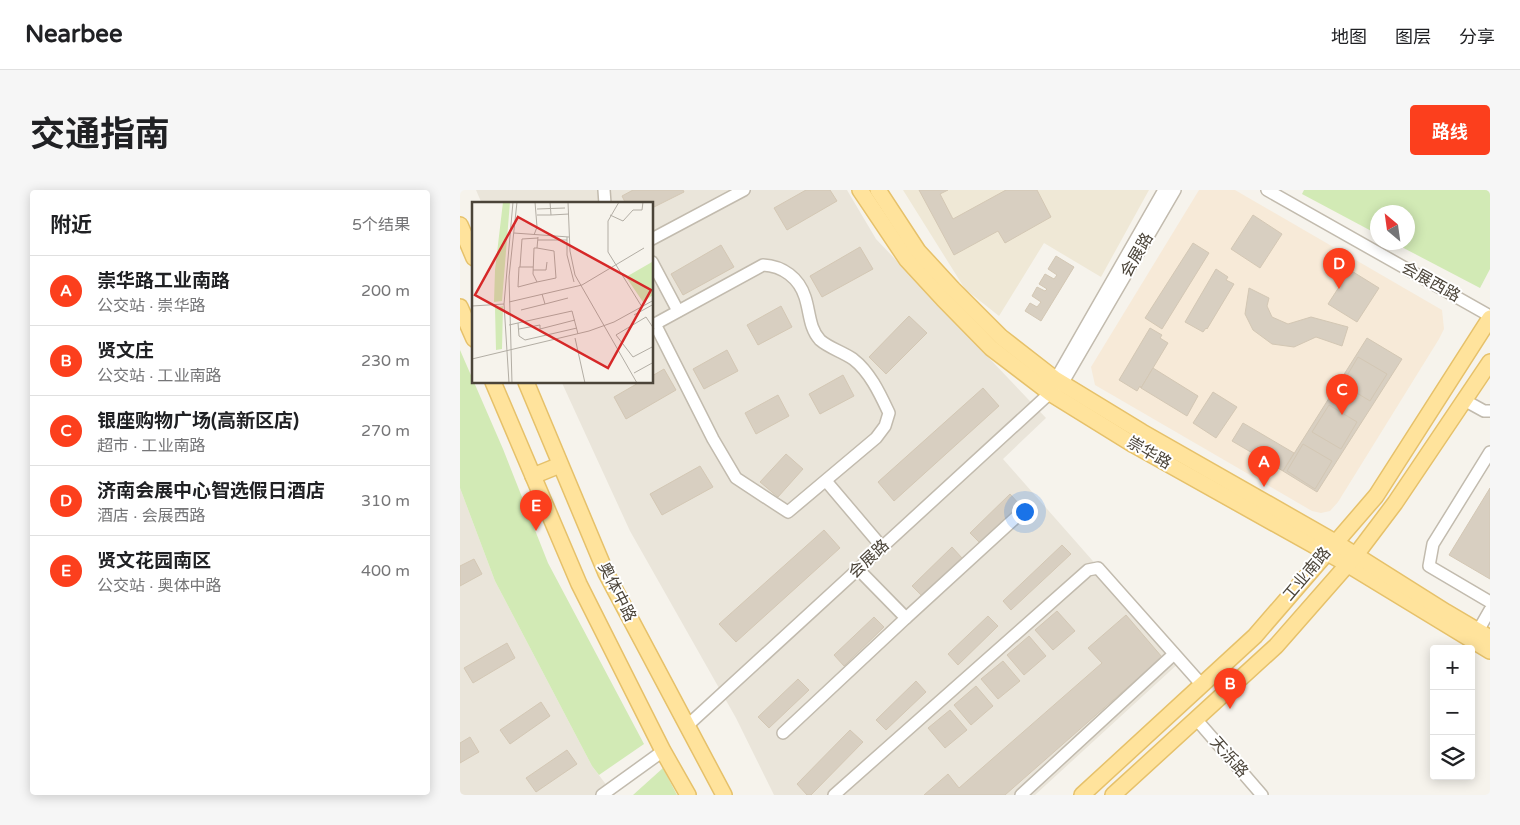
<!DOCTYPE html>
<html lang="zh">
<meta charset="utf-8">
<style>
body{margin:0;font-family:"Varela Round","Noto Sans SC",sans-serif;background:#f6f6f6;color:#202124}
.controls{position:absolute;right:15px;bottom:15px;display:grid;overflow:hidden;border-radius:5px;box-shadow:0 2px 12px #0003}
.controls button{width:45px;height:45px;display:grid;place-items:center;padding:0;border:0;border-bottom:1px solid #e0e0e0;background:#fff;color:#202124;font:25px sans-serif}
.compass{position:absolute;left:910px;top:15px;width:45px;height:45px;border-radius:50%;background:#fff;box-shadow:0 2px 12px #0003;rotate:331deg}
.you{position:absolute;left:564px;top:321px;width:18px;height:18px;margin:-12px;border:4px solid #fff;border-radius:50%;background:#1a73e8;box-shadow:0 0 0 8px #1a73e833}
.badge{display:grid;place-items:center;width:32px;height:32px;border-radius:50%;background:#fc3f1d;color:#fff;font-size:16px;font-weight:700}
.pin{position:absolute;translate:-50% -41px;filter:drop-shadow(0 1px 2px #0008)}
.pin::after{content:'';position:absolute;top:26px;width:18px;height:15px;background:inherit;clip-path:polygon(0 0,100% 0,50% 100%)}
.list{margin:0;padding:0;list-style:none}
h2{display:flex;justify-content:space-between;align-items:center;height:65px;margin:0;padding:0 20px;font-size:21px}
h2 small{font-size:16px;font-weight:400;color:#757577}
.list li{display:grid;grid-template-columns:32px 1fr auto;gap:15px;align-items:center;box-sizing:border-box;height:70px;padding:0 20px;border-top:1px solid #e0e0e0}
.list b{display:block;font-size:19px;white-space:nowrap}
.list p{margin:0;font-size:16px;white-space:nowrap;color:#757577}
.list em{font-size:16px;font-style:normal;color:#757577}
.icon{flex:none;width:28px;height:28px;fill:none;stroke:currentColor;stroke-width:2;stroke-linecap:round;stroke-linejoin:round}
.map{position:relative;flex:none;width:1030px;height:605px;overflow:hidden;border-radius:5px}
header{display:flex;align-items:center;gap:30px;box-sizing:border-box;height:70px;padding:0 25px;background:#fff;border-bottom:1px solid #e0e0e0}
header strong{font-size:24px}
nav{display:flex;gap:28px;margin-inline-start:auto;font-size:18px}
.intro{display:flex;align-items:center;justify-content:space-between;box-sizing:border-box;height:120px;padding:0 30px}
h1{margin:0;font-size:35px}
.button{padding:12px 22px;border-radius:5px;background:#fc3f1d;color:#fff;font-size:18px;font-weight:700}
main{display:flex;gap:30px;padding:0 30px}
aside{flex:1;background:#fff;border-radius:5px;box-shadow:0 2px 12px #0003}
.map>svg:first-child{display:block}
</style>
<header>
<strong>Nearbee</strong>
<nav><a>地图</a><a>图层</a><a>分享</a></nav>
</header>
<div class="intro"><h1>交通指南</h1><a class="button">路线</a></div>
<main>
<aside>
<h2>附近<small>5个结果</small></h2>
<ul class="list">
<li><span class="badge">A</span><div><b>崇华路工业南路</b><p>公交站 · 崇华路</p></div><em>200 m</em></li>
<li><span class="badge">B</span><div><b>贤文庄</b><p>公交站 · 工业南路</p></div><em>230 m</em></li>
<li><span class="badge">C</span><div><b>银座购物广场(高新区店)</b><p>超市 · 工业南路</p></div><em>270 m</em></li>
<li><span class="badge">D</span><div><b>济南会展中心智选假日酒店</b><p>酒店 · 会展西路</p></div><em>310 m</em></li>
<li><span class="badge">E</span><div><b>贤文花园南区</b><p>公交站 · 奥体中路</p></div><em>400 m</em></li>
</ul>
</aside>
<div class="map">
<svg width="1030" height="605" viewBox="0 0 1030 605">
<rect width="100%" height="100%" fill="#f6f3ec"/>
<g fill="#eae5da">
<polygon points="16,0 387,0 416,49 586,228 543,269 721,471 575,605 314,605 276,528 170,341 102,193 192,192 192,14 22,14"/>
<polygon points="0,298 35,391 132,576 154,605 0,605"/>
</g>
<polygon fill="#f7ead8" points="739,0 775,0 982,120 984,139 979,149 878,312 870,321 861,323 852,321 635,195 631,177"/>
<polygon fill="#efe8d6" points="443,0 689,0 641,87 584,53 539,126 505,99"/>
<g fill="#d2eab5">
<polygon points="844,0 1030,0 1030,79 1020,98 934,53 948,52 948,22 918,22 917,44 842,4"/>
<polygon points="0,160 43,259 88,373 184,554 139,585 132,576 35,391 0,298"/>
<polygon points="203,578 217,605 173,605"/>
</g>
<g fill="#d8cfc1" stroke="#d3c7b4">
<polygon points="173,0 223,0 224,2 192,18 192,14 166,14 162,6"/>
<polygon points="346,0 370,0 377,11 327,40 314,18"/>
<polygon points="459,0 488,0 480,4 493,29 546,0 577,0 591,27 545,53 538,41 494,65"/>
<polygon points="793,25 822,44 800,78 771,59"/>
<polygon points="733,53 749,63 702,139 685,128"/>
<polygon points="261,55 274,77 223,105 211,84"/>
<polygon points="400,57 413,79 362,107 350,86"/>
<polygon points="596,66 614,77 581,131 565,121 570,113 577,117 581,112 572,106 577,97 585,101 587,99 579,94 585,84 594,89 597,85 588,79"/>
<polygon points="756,79 768,87 766,90 774,94 747,139 746,138 743,142 725,132"/>
<polygon points="890,80 919,98 897,132 868,114"/>
<polygon points="789,98 809,108 807,116 812,127 828,134 851,127 888,137 882,156 856,147 834,157 812,154 793,140 785,124"/>
<polygon points="321,116 332,137 298,155 287,135"/>
<polygon points="449,126 467,143 426,184 409,167"/>
<polygon points="690,138 702,145 700,148 708,153 681,198 680,196 677,201 659,190"/>
<polygon points="907,148 942,169 857,302 823,281"/>
<polygon points="267,160 278,181 244,199 233,179"/>
<polygon points="898,167 927,184 910,211 882,194"/>
<polygon points="693,178 738,206 727,226 681,198"/>
<polygon points="204,179 216,200 166,229 154,207 180,192 192,192 192,186"/>
<polygon points="383,185 394,206 360,224 349,204"/>
<polygon points="523,198 539,216 434,311 418,292"/>
<polygon points="753,202 777,217 756,248 733,233"/>
<polygon points="318,205 329,226 296,244 285,223"/>
<polygon points="869,215 897,232 881,259 852,242"/>
<polygon points="783,233 834,263 823,281 772,251"/>
<polygon points="843,254 872,271 855,299 827,281"/>
<polygon points="326,264 343,279 318,307 300,292"/>
<polygon points="240,276 253,297 202,325 190,304"/>
<polygon points="1030,298 1030,389 989,365"/>
<polygon points="550,304 560,315 520,353 510,343"/>
<polygon points="364,340 380,358 276,452 259,434"/>
<polygon points="602,355 611,364 551,420 543,411"/>
<polygon points="492,357 502,368 462,406 452,396"/>
<polygon points="14,369 22,384 0,396 0,376"/>
<polygon points="597,421 615,441 593,460 575,440"/>
<polygon points="666,425 702,467 545,605 464,605 488,584 499,598 642,473 628,458"/>
<polygon points="528,426 538,436 498,475 488,464"/>
<polygon points="414,427 424,437 384,476 374,465"/>
<polygon points="569,446 586,466 564,485 547,465"/>
<polygon points="47,453 55,468 13,493 4,478"/>
<polygon points="543,471 560,491 538,509 521,489"/>
<polygon points="338,489 349,500 309,538 298,527"/>
<polygon points="456,491 466,502 426,540 416,530"/>
<polygon points="516,496 533,516 511,535 494,515"/>
<polygon points="81,512 90,526 50,554 40,540"/>
<polygon points="490,520 507,540 485,558 468,538"/>
<polygon points="390,540 403,552 351,605 347,605 337,594"/>
<polygon points="10,547 19,562 0,573 0,553"/>
<polygon points="107,560 117,574 76,602 66,588"/>
</g>
<g fill="none" stroke-linecap="round" stroke-linejoin="round">
<defs>
<g id="minor">
<polyline points="144,0 145,14"/>
<polyline points="807,0 1030,126"/>
<polyline points="192,49 284,0"/>
<polyline points="192,72 218,121"/>
<path d="M303,75C323,76 339,88 345,107C350,122 349,138 360,150C369,158 383,162 393,169C410,182 420,204 429,223L425,236L416,248L328,322L276,288L253,249L195,134Z"/>
<polyline points="593,194 704,0"/>
<polyline points="1004,210 1024,221 1030,221"/>
<polyline points="1030,262 973,354 969,376 1030,412"/>
<polyline points="366,291 422,357"/>
<polyline points="446,428 563,321"/>
<polyline points="1018,441 1030,420"/>
<polyline points="736,529 802,605"/>
<polyline points="228,535 590,203 602,194 715,0"/>
<polyline points="323,543 446,428 398,379"/>
<polyline points="142,605 203,561"/>
<polyline points="374,605 628,380 638,378 742,495"/>
<polyline points="561,605 714,464"/>
</g>
<g id="major">
<polyline points="400,0 447,70 483,109 531,158 590,203 674,255 887,374 1030,461"/>
<polyline points="418,0 458,61 493,99 541,147 595,189 682,242 875,352 986,422 1030,448"/>
<polyline points="0,35 14,68"/>
<polyline points="0,117 14,149"/>
<polyline points="33,192 119,394 203,561 228,605"/>
<polyline points="66,192 146,383 264,605"/>
<polyline points="73,286 100,275"/>
<polyline points="622,605 795,446 916,306 1030,128"/>
<polyline points="653,605 816,456 895,366 935,313 1030,172"/>
</g>
</defs>
<use href="#minor" stroke="#c2bbae" stroke-width="14"/>
<use href="#major" stroke="#e6c16a" stroke-width="18"/>
<use href="#minor" stroke="#fff" stroke-width="11"/>
<use href="#major" stroke="#ffe39c" stroke-width="15"/>
</g>
<g text-anchor="middle" dominant-baseline="central" stroke-width="4" stroke-linejoin="round" paint-order="stroke">
<g font-size="16" fill="#4b4439" stroke="#fff">
<text transform="translate(677 65) rotate(-60)">会展路</text>
<text transform="translate(971 92) rotate(29)">会展西路</text>
<text transform="translate(689 263) rotate(30)">崇华路</text>
<text transform="translate(409 369) rotate(-43)">会展路</text>
<text transform="translate(847 384) rotate(-50)">工业南路</text>
<text transform="translate(157 402) rotate(63)">奥体中路</text>
<text transform="translate(769 567) rotate(49)">天泺路</text>
</g>
</g>
<g transform="translate(12 12)">
<rect width="181" height="181" fill="#f6f3ec"/>
<path d="M31,0H38L30,99L22,100L23,68ZM180,60L181,93L171,100L154,75ZM31,104L30,147L24,148L23,106Z" fill="#d2eab5"/>
<path fill="none" stroke="#b2ada4" stroke-width="1" d="M96,0L98,49L103,73L165,181M147,0L136,19V50L170,105M65,7L93,6M65,13H79L78,0M79,13L97,12M138,13L151,19L161,8H170L171,0M42,31L97,35M62,33L65,25L63,0M95,35V53L102,80M66,38H95M65,46L82,49L84,76L65,80L61,72L62,46H65L66,35M48,65L50,37L66,36M61,65H47L46,85L65,80M61,68H74L75,60M37,100L110,83L172,46M73,102L96,96M0,104L32,102M49,108L73,102L70,92M162,113L182,102M46,121L47,134L53,138L105,126M37,123L100,109L106,132M47,127L68,123V127L103,118M182,127L174,115L144,133L161,155L182,144M103,136L113,181M0,157L117,129L142,120L182,98M162,171L182,160M37,181L32,102L41,0M40,181L37,75L45,0"/>
<path fill="#d62828" fill-opacity="0.15" stroke="#d62828" stroke-width="2.5" d="M46,15L179,88L136,166L3,93Z"/>
<rect width="181" height="181" fill="none" stroke="#4b4439" stroke-width="2.5"/>
</g>
</svg>
<div class="controls">
<button>+</button>
<button>−</button>
<button><svg class="icon" aria-label="layers" viewBox="0 0 24 24"><path d="M12 4l9 5-9 5-9-5zM3 14l9 5 9-5"/></svg></button>
</div>
<svg class="compass" viewBox="-18 -18 36 36"><path d="M0-13l5 13h-10z" fill="#e53935"/><path d="M0 13l5-13h-10z" fill="#757577"/></svg>
<div class="you"></div>
<div class="pin badge" style="left:804px;top:297px">A</div>
<div class="pin badge" style="left:770px;top:519px">B</div>
<div class="pin badge" style="left:882px;top:225px">C</div>
<div class="pin badge" style="left:879px;top:99px">D</div>
<div class="pin badge" style="left:76px;top:341px">E</div>
</div>
</main>
